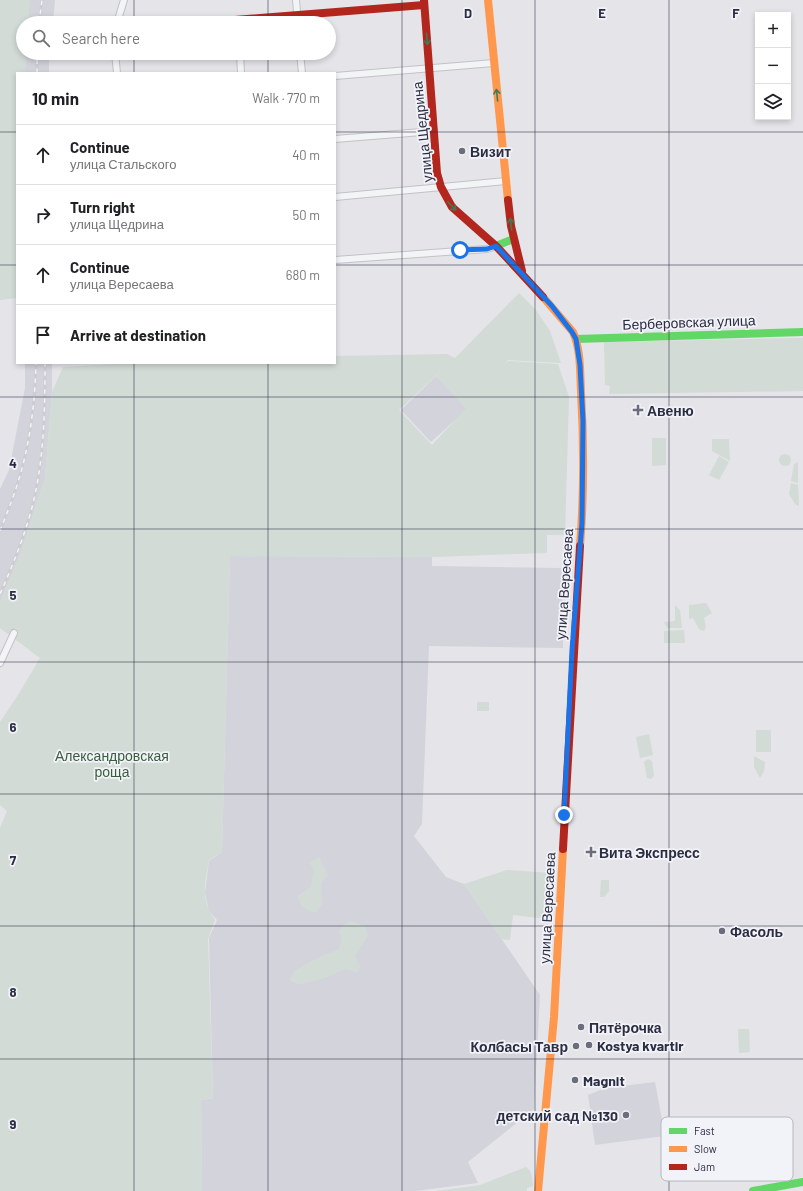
<!DOCTYPE html>
<meta charset="utf-8">
<style>
body{margin:0;font-family:Barlow,sans-serif;background:#f6f6f6;color:#202124}
.controls{position:absolute;right:12px;top:12px;display:grid;overflow:hidden;border-radius:0px;box-shadow:0 2px 6px #0003}
.controls button{width:36px;height:36px;display:grid;place-items:center;padding:0;border:0;border-bottom:1px solid #e0e0e0;background:#fff;color:#202124;font:20px sans-serif}
.stop{position:absolute;width:12px;height:12px;margin:-9px;border:3px solid #1a73e8;border-radius:50%;background:#fff}
.stop.end{background:#1a73e8;border-color:#fff;box-shadow:0 1px 4px #0008}
.list{margin:0;padding:0;list-style:none}
h2{display:flex;justify-content:space-between;align-items:center;height:52px;margin:0;padding:0 16px;font-size:17px}
h2 small{font-size:13px;font-weight:400;color:#757577}
.list li{display:grid;grid-template-columns:26px 1fr auto;gap:12px;align-items:center;box-sizing:border-box;height:60px;padding:0 16px;border-top:1px solid #e0e0e0}
.list b{display:block;font-size:15px;white-space:nowrap}
.list p{margin:0;font-size:13px;white-space:nowrap;color:#757577}
.list em{font-size:13px;font-style:normal;color:#757577}
.icon{flex:none;width:22px;height:22px;fill:none;stroke:currentColor;stroke-width:2;stroke-linecap:round;stroke-linejoin:round}
.map{position:relative;flex:none;width:803px;height:1191px;overflow:hidden}
.search{position:absolute;background:#fff;box-shadow:0 2px 6px #0003;left:16px;top:16px;width:320px;height:44px;display:flex;align-items:center;gap:10px;box-sizing:border-box;padding:0 14px;border-radius:22px;color:#757577;font-size:15px}
.panel{position:absolute;background:#fff;box-shadow:0 2px 6px #0003;left:16px;top:72px;width:320px;height:292px;border-radius:0px}
.map>svg:first-child{display:block}
</style>
<div class="map">
<svg width="803" height="1191" viewBox="0 0 803 1191">
<rect width="100%" height="100%" fill="#e4e4e9"/>
<g fill="#d3d3dc">
<polygon points="22,0 55,0 53,23 23,23 23,53 49,53 49,73 17,73 17,181 14,67"/>
<polygon points="25,363 52,363 52,392 45,478 21,553 0,603 0,489 9,470 25,388"/>
<polygon points="436,376 467,409 431,442 401,410"/>
<polygon points="230,556 432,557 432,566 562,568 563,648 429,646 422,824 414,836 446,877 464,884 540,995 534,1109 468,1162 478,1183 416,1191 202,1191 201,1100 213,1098 209,938 217,920 209,911 205,893 209,861 222,852"/>
<polygon points="655,1082 665,1136 595,1145 588,1095 605,1088"/>
</g>
<g fill="#d2dbd5" fill-rule="evenodd">
<polygon points="0,0 30,0 28,23 23,23 23,53 27,53 25,73 17,73 17,298 0,300"/>
<path d="M519,293L536,310L550,331L561,363L508,360L502,368L508,361L558,364L569,397L565,535H547V553L432,557L230,556L222,852L209,860C205,883 200,900 215,920L208,939L213,1098L201,1100L202,1191H0V828L7,811L0,805V722L18,695L40,658L0,628V603L21,553L45,478L52,392L63,367L130,363H335V356L447,354L455,358ZM443,369L436,376L466,408L432,445L399,410Z"/>
<polygon points="803,338 803,391 609,394 610,386 605,385 604,342"/>
<polygon points="652,438 666,438 666,465 652,466"/>
<polygon points="712,439 729,439 730,461 712,451"/>
<circle cx="785" cy="460" r="6"/>
<polygon points="719,456 729,462 719,480 709,475"/>
<polygon points="798,462 798,483 791,481 794,464"/>
<polygon points="791,483 798,485 799,506 795,504 789,494"/>
<polygon points="706,603 712,613 704,618 706,627 704,631 699,629 693,618 689,619 689,605"/>
<polygon points="675,605 680,610 682,628 667,628 664,622 675,621"/>
<polygon points="684,630 685,643 664,643 664,631"/>
<rect x="477" y="702" width="12" height="9"/>
<rect x="756" y="730" width="15" height="22"/>
<polygon points="649,734 653,755 640,758 636,737"/>
<polygon points="754,756 765,762 764,771 760,778 754,767"/>
<polygon points="648,759 652,761 654,776 651,779 647,778 644,762"/>
<path d="M319,857L328,875L321,884L322,904L316,913C305,910 300,907 297,896L311,887L314,869L309,863Z"/>
<polygon points="507,870 552,873 551,908 548,919 513,915 510,940 501,939 464,884"/>
<polygon points="601,880 609,880 609,891 604,897 600,897"/>
<polygon points="351,921 365,926 368,936 355,956 360,967 357,973 346,969 325,978 298,985 290,980 294,971 317,958 339,949 342,940 339,930 345,924"/>
<polygon points="738,1029 749,1029 750,1052 739,1053"/>
<path d="M526,1167C533,1172 532,1179 533,1186L527,1188V1191H436L480,1185Z"/>
</g>
<g fill="none" stroke-linecap="round" stroke-linejoin="round">
<defs>
<g id="street">
<polyline points="296,0 298,23"/>
<polyline points="117,23 124,0"/>
<polyline points="115,53 117,73"/>
<polyline points="240,53 241,73"/>
<polyline points="300,53 302,73"/>
<polyline points="335,76 494,63"/>
<polyline points="335,139 434,131"/>
<polyline points="335,197 506,181"/>
<polyline points="335,260 487,249 496,246"/>
<polyline points="0,663 14,633"/>
</g>
</defs>
<use href="#street" stroke="#c2c2c7" stroke-width="8"/>
<use href="#street" stroke="#f3f4f6" stroke-width="6"/>
<g stroke="#63d668" stroke-width="8">
<polyline points="496,246 513,239"/>
<polyline points="576,339 803,332"/>
<polyline points="753,1191 803,1182"/>
</g>
<g stroke="#ff974d" stroke-width="8">
<polyline points="488,0 508,200"/>
<path d="M543,297L573,332C581,350 580,373 581,392C584,443 584,495 580,546"/>
<polyline points="538,1191 554,1017 563,849"/>
</g>
<g stroke="#b3261e" stroke-width="8">
<polyline points="424,0 437,173 441,187 452,207 496,246 543,297"/>
<polyline points="198,23 424,5"/>
<polyline points="508,200 511,226 522,271"/>
<polyline points="563,849 580,546"/>
</g>
<defs>
<g id="rail">
<polyline points="39,23 42,0"/>
<polyline points="37,73 37,53"/>
<path d="M0,531C6,515 13,499 18,482C30,444 35,403 36,363"/>
<path d="M0,594C12,567 23,540 31,511C44,463 45,413 45,363"/>
</g>
</defs>
<use href="#rail" stroke="#cdcdd1" stroke-width="3"/>
<use href="#rail" stroke="#f2f3f8" stroke-width="1.5" stroke-dasharray="4.5" stroke-linecap="butt"/>
</g>
<defs><path id="oneway-shaft" d="M-6 0H5M1.5-3L5.5 0L1.5 3" fill="none" stroke-width="1.6" stroke-linecap="round" stroke-linejoin="round"/></defs>
<g stroke="#447953">
<use href="#oneway-shaft" transform="translate(427 39) rotate(85)"/>
<use href="#oneway-shaft" transform="translate(497 95) rotate(-96)"/>
<use href="#oneway-shaft" transform="translate(452 206) rotate(46)"/>
<use href="#oneway-shaft" transform="translate(511 224) rotate(-97)"/>
</g>
<g fill="none" stroke-linecap="round" stroke-linejoin="round">
<polyline stroke="#1a73e8" stroke-width="5" points="460,250 487,249 496,246 552,306 572,332 576,339 580,365 583,421 582,523 572,650 564,815"/>
</g>
<path fill="none" stroke="#2b2d42" stroke-width="1" stroke-opacity="0.55" d="M134,0V23M268,0V23M402,0V1191M535,0V1191M669,0V1191M134,53V73M268,53V73M0,132H17M335,132H803M0,265H17M335,265H803M134,363V1191M268,363V1191M0,397H803M0,529H803M0,662H803M0,794H803M0,926H803M0,1059H803"/>
<g fill="#6c6d7c" stroke="#f2f3f8" stroke-width="1.5">
<circle cx="462" cy="151" r="4"/>
<path d="M636 404h4v4h4v4h-4v4h-4v-4h-4v-4h4z"/>
<path d="M589 846h4v4h4v4h-4v4h-4v-4h-4v-4h4z"/>
<circle cx="722" cy="931" r="4"/>
<circle cx="581" cy="1027" r="4"/>
<circle cx="589" cy="1045" r="4"/>
<circle cx="576" cy="1046" r="4"/>
<circle cx="575" cy="1080" r="4"/>
<circle cx="626" cy="1115" r="4"/>
</g>
<g text-anchor="middle" dominant-baseline="central" stroke-width="3.5" stroke-linejoin="round" paint-order="stroke">
<g font-size="14" fill="#2b2d42" stroke="#f2f3f8">
<text transform="translate(422 132) rotate(-96)">улица Щедрина</text>
<text transform="translate(689 322) rotate(-2)">Берберовская улица</text>
<text transform="translate(564 584) rotate(-86)">улица Вересаева</text>
<text transform="translate(547 908) rotate(-87)">улица Вересаева</text>
</g>
<g font-size="14" font-weight="bold" fill="#2b2d42" stroke="#f2f3f8" text-anchor="start">
<text x="470" y="151">Визит</text>
<text x="647" y="410">Авеню</text>
<text x="599" y="852">Вита Экспресс</text>
<text x="730" y="931">Фасоль</text>
<text x="589" y="1027">Пятёрочка</text>
<text x="597" y="1045">Kostya kvartir</text>
<text x="568" y="1046" text-anchor="end">Колбасы Тавр</text>
<text x="583" y="1080">Magnit</text>
<text x="618" y="1115" text-anchor="end">детский сад №130</text>
</g>
<g font-size="14" fill="#395d3d" stroke="#f2f3f8">
<text x="112" y="755">Александровская<tspan x="112" dy="16">роща</tspan></text>
</g>
</g>
<rect x="661" y="1117" width="132" height="64" rx="6" fill="#f2f3f8" stroke="#b6b8c1" stroke-width="1"/>
<rect x="669" y="1128" width="18" height="6" fill="#63d668"/>
<rect x="669" y="1146" width="18" height="6" fill="#ff974d"/>
<rect x="669" y="1164" width="18" height="6" fill="#b3261e"/>
<g font-size="11" fill="#2b2d42">
<text x="694" y="1135">Fast</text>
<text x="694" y="1153">Slow</text>
<text x="694" y="1171">Jam</text>
</g>
<g font-size="13" text-anchor="middle" font-weight="bold" fill="#2b2d42" stroke="#f2f3f8" stroke-width="3.5" stroke-linejoin="round" paint-order="stroke">
<text x="468" y="18">D</text>
<text x="602" y="18">E</text>
<text x="736" y="18">F</text>
<text x="13" y="468">4</text>
<text x="13" y="600">5</text>
<text x="13" y="732">6</text>
<text x="13" y="865">7</text>
<text x="13" y="997">8</text>
<text x="13" y="1129">9</text>
</g>
</svg>
<div class="controls">
<button>+</button>
<button>−</button>
<button><svg class="icon" aria-label="layers" viewBox="0 0 24 24"><path d="M12 4l9 5-9 5-9-5zM3 14l9 5 9-5"/></svg></button>
</div>
<div class="stop" style="left:460px;top:250px"></div>
<div class="stop end" style="left:564px;top:815px"></div>
<div class="search"><svg class="icon" aria-label="search" viewBox="0 0 24 24"><circle cx="10" cy="10" r="6"/><path d="M15 15l6 6"/></svg>Search here</div>
<section class="panel">
<h2>10 min<small>Walk · 770 m</small></h2>
<ul class="list">
<li><svg class="icon" aria-label="ahead" viewBox="0 0 24 24"><path d="M12 20V5M6 11l6-6 6 6"/></svg><div><b>Continue</b><p>улица Стальского</p></div><em>40 m</em></li>
<li><svg class="icon" aria-label="right" viewBox="0 0 24 24"><path d="M7 20v-9h11M14 6l5 5-5 5"/></svg><div><b>Turn right</b><p>улица Щедрина</p></div><em>50 m</em></li>
<li><svg class="icon" aria-label="ahead" viewBox="0 0 24 24"><path d="M12 20V5M6 11l6-6 6 6"/></svg><div><b>Continue</b><p>улица Вересаева</p></div><em>680 m</em></li>
<li><svg class="icon" aria-label="arrive" viewBox="0 0 24 24"><path d="M6 21V4h12l-3 4 3 4H6"/></svg><div><b>Arrive at destination</b></div></li>
</ul>
</section>
</div>
